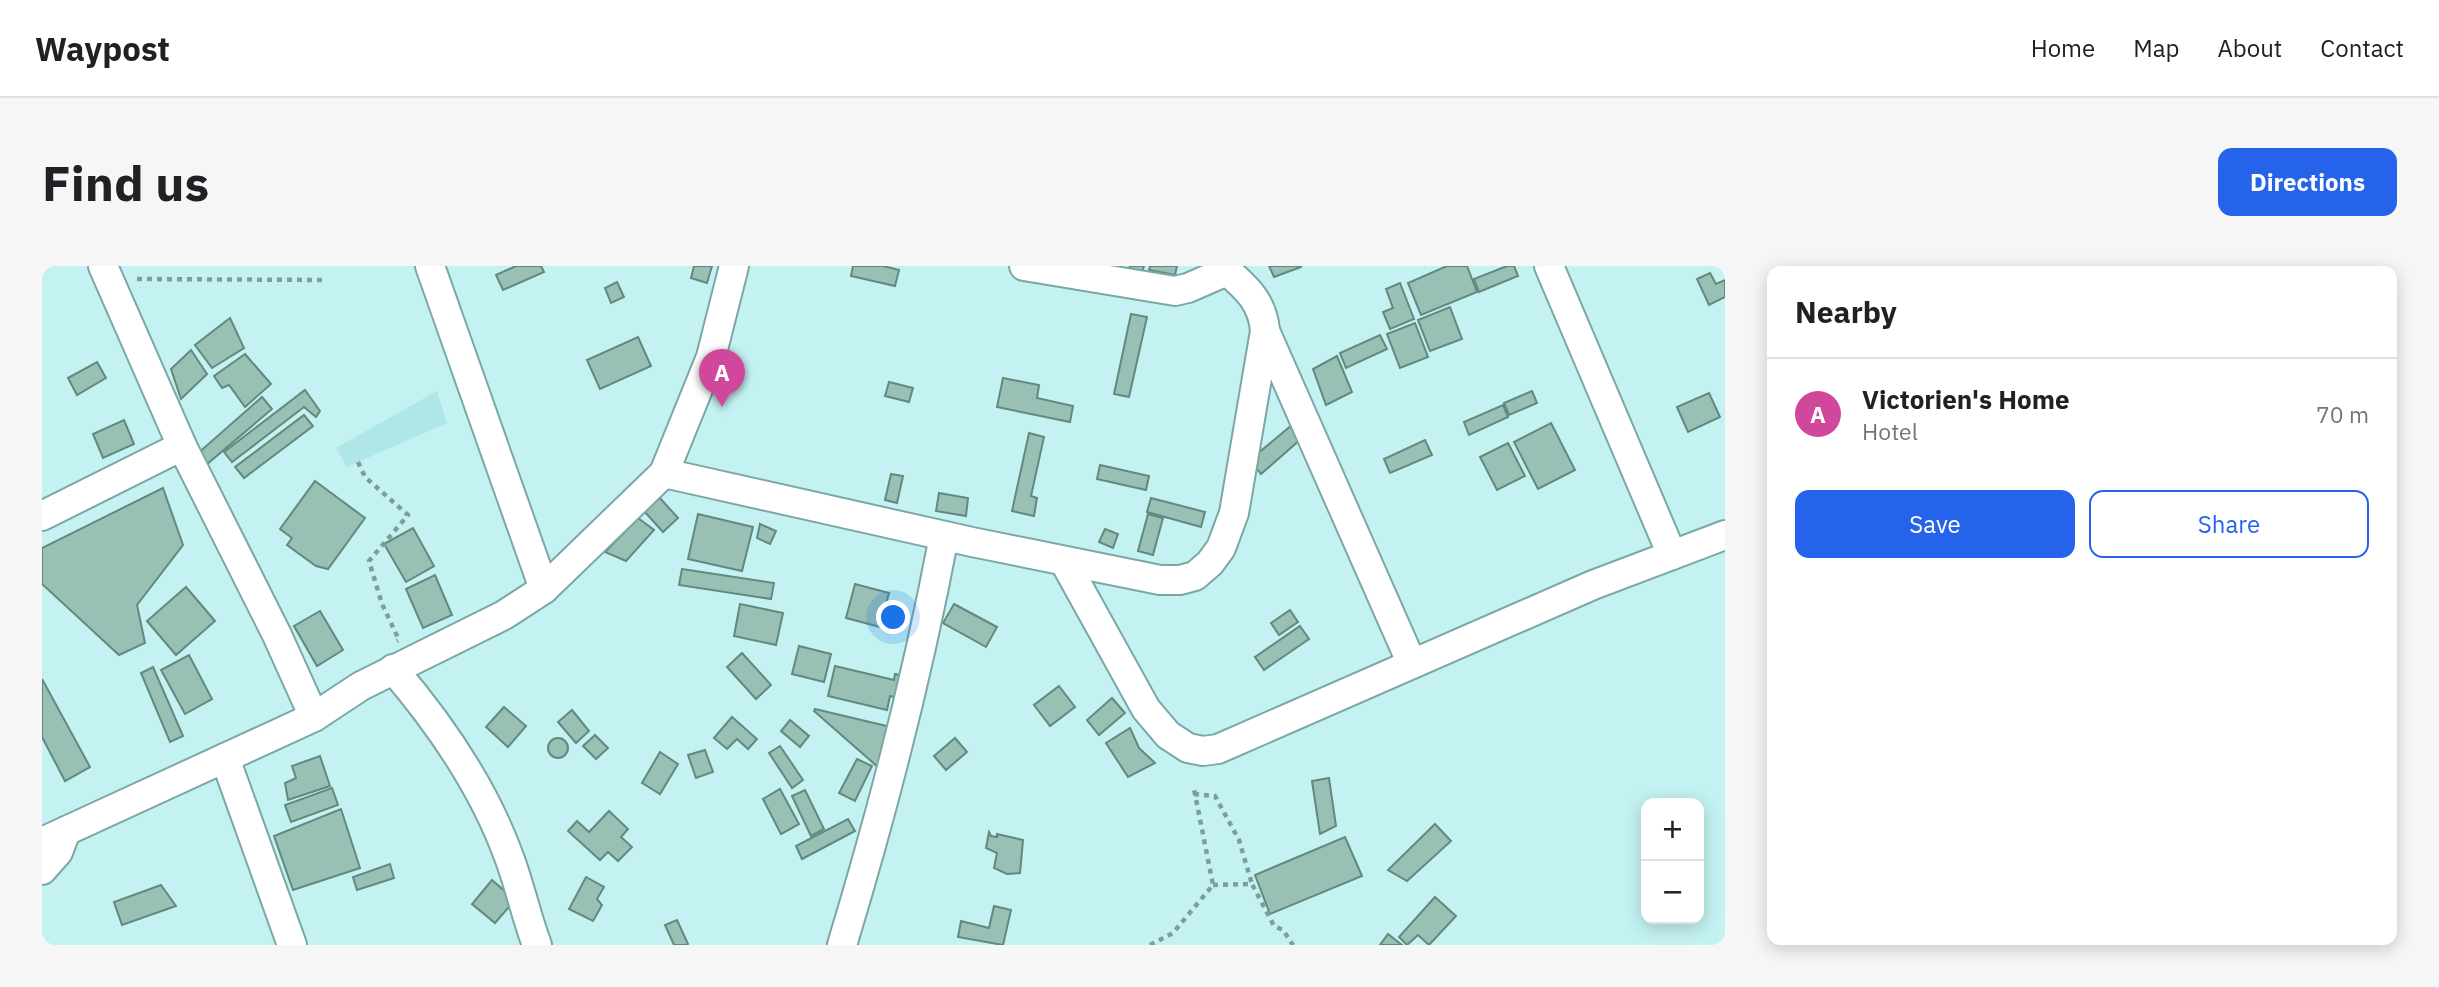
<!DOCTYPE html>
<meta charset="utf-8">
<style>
body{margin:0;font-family:"IBM Plex Sans",sans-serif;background:#f6f6f6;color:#202124}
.controls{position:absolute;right:21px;bottom:21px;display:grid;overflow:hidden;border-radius:14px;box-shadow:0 4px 18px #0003}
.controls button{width:63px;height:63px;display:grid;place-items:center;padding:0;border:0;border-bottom:2px solid #e0e0e0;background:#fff;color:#202124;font:35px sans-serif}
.you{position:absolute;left:852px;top:352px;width:24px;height:24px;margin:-18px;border:5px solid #fff;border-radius:50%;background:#1a73e8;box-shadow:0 0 0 10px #1a73e833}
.badge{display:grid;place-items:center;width:46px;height:46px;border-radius:50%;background:#2563eb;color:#fff;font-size:23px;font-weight:700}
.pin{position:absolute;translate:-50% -58px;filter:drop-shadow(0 2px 4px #0008)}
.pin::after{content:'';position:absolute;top:37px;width:24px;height:21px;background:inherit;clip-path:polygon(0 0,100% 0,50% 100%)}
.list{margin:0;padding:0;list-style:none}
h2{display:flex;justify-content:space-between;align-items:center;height:91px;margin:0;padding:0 28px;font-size:30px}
h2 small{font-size:23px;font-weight:400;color:#757577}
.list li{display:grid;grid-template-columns:46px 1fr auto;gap:21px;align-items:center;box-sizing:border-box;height:112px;padding:0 28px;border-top:2px solid #e0e0e0}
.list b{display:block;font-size:26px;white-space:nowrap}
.list p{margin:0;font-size:23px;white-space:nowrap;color:#757577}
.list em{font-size:23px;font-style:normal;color:#757577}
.actions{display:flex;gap:14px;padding:21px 28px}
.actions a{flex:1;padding:16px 0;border:2px solid #2563eb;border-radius:14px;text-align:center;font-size:24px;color:#2563eb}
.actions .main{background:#2563eb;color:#fff}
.map{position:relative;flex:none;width:1683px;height:679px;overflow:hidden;border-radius:14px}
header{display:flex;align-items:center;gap:42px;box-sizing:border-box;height:98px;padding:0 35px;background:#fff;border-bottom:2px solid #e0e0e0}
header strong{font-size:33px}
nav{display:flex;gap:38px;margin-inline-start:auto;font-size:24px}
.intro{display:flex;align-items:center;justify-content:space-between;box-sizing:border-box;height:168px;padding:0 42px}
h1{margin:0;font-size:49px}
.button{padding:18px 32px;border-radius:14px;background:#2563eb;color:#fff;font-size:24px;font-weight:700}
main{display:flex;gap:42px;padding:0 42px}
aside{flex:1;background:#fff;border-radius:14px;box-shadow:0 4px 18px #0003}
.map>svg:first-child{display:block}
</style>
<header>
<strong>Waypost</strong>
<nav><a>Home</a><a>Map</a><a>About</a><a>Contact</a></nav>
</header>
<div class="intro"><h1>Find us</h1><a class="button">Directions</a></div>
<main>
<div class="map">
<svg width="1683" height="679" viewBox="0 0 1683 679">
<rect width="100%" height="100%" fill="#c4f2f2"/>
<polygon fill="#afe6e6" points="395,125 405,157 305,201 294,182"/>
<g fill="#98c0b4" stroke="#62897d" stroke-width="2">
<polygon points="474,0 499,0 502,6 461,24 454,9"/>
<polygon points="652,0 670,0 665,17 649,12"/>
<polygon points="811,0 841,0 857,4 853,20 809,10"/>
<polygon points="1088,0 1102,0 1100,6 1087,3"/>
<polygon points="1108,0 1135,0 1133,9 1107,4"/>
<polygon points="1227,0 1259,0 1259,1 1232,11"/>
<polygon points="1405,0 1425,0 1435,26 1379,49 1366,17"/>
<polygon points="1465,0 1472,0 1476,10 1437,26 1432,13"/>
<polygon points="1668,7 1674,18 1683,14 1683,31 1667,39 1655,13"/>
<polygon points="575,16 582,31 569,37 563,22"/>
<polygon points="1358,17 1372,53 1348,63 1341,46 1351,42 1344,23"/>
<polygon points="1408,41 1420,73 1388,85 1376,54"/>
<polygon points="1089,48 1105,51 1087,131 1072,128"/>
<polygon points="188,52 202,82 170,102 153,79"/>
<polygon points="1373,57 1386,91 1358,102 1345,68"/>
<polygon points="1338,69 1345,83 1304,102 1298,87"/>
<polygon points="596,71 609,100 558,123 545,94"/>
<polygon points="149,84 165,108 139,133 129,103"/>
<polygon points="203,88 229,118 203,141 187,119 180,122 172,110"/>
<polygon points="1295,90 1310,126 1284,139 1271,103"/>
<polygon points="55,96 64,112 35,129 26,112"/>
<polygon points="961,112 997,119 995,132 1031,140 1028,156 955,141"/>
<polygon points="847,116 871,122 867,136 843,130"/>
<polygon points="263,124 278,145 274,151 262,141 190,196 182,186"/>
<polygon points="1490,125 1495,137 1467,149 1462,137"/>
<polygon points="1667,127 1678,151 1646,166 1635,141"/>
<polygon points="220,131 230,143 164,199 155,188"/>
<polygon points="1461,139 1466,151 1427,169 1422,156"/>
<polygon points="262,149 271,160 202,212 193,201"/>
<polygon points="82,154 92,178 61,192 51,168"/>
<polygon points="1509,157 1533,204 1496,223 1472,176"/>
<polygon points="1251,158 1259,173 1219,208 1208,194"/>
<polygon points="987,167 1002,171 989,230 995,232 992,250 970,245"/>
<polygon points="1383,174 1390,189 1348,207 1342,193"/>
<polygon points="1466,177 1483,210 1455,224 1438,191"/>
<polygon points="1058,199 1107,210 1104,224 1055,213"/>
<polygon points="849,208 861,210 855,237 843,234"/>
<polygon points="273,215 323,252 286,303 274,300 245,279 250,272 238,263"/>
<polygon points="121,222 141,279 95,339 103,377 77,389 0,318 0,282"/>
<polygon points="897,227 926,232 924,250 894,245"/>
<polygon points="617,231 636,252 621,266 602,245"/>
<polygon points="1109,232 1163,246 1159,261 1105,246"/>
<polygon points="656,248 711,261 700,305 646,293"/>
<polygon points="1106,248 1121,252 1111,289 1096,285"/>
<polygon points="596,252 612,264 584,295 563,286"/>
<polygon points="718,258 734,265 728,278 715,272"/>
<polygon points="371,262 392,300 364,316 342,278"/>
<polygon points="1063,263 1076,268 1071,282 1057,276"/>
<polygon points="640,303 732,317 729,333 637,319"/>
<polygon points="393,309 410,349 381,362 364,323"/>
<polygon points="813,318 847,327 838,361 804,352"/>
<polygon points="144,321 173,355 134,389 105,355"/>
<polygon points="698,338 741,347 734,379 692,370"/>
<polygon points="912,338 955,361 944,381 901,357"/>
<polygon points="1248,344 1256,356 1237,369 1229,357"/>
<polygon points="278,345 301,384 275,400 252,360"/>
<polygon points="1258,360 1267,373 1222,404 1213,391"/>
<polygon points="757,380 789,388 782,416 750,408"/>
<polygon points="700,387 729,419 714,433 685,401"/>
<polygon points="147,389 170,433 143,448 119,404"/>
<polygon points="793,400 852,414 853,408 867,411 861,433 848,430 845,444 786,430"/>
<polygon points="111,401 141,470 128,476 99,407"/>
<polygon points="0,413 48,501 23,515 0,471"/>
<polygon points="1017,420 1033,441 1008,460 992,439"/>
<polygon points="1070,432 1083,447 1057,469 1045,454"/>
<polygon points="462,441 484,460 466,481 444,461"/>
<polygon points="773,443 853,462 837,502 772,445"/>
<polygon points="530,444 547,465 534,477 516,456"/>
<polygon points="690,451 715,473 706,483 695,473 685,483 672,472"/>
<polygon points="748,454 767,470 758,481 739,465"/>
<polygon points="1088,462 1097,482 1113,497 1086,511 1064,477"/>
<polygon points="553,469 566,482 554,493 541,480"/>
<circle cx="516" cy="482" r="10"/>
<polygon points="913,472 925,486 904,504 892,490"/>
<polygon points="738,480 761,514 750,522 727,487"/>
<polygon points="663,484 671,506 654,512 646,489"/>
<polygon points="618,486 636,498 618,528 600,517"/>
<polygon points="278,490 288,520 246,534 243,517 254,512 250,500"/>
<polygon points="815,493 830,500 813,535 797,527"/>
<polygon points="1287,512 1294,560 1278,568 1270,515"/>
<polygon points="290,522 296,539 249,556 243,539"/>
<polygon points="738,523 757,558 739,568 721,533"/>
<polygon points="763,524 782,563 769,570 750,530"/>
<polygon points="299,543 318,602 251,624 232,570"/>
<polygon points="567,545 586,563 579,571 590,581 576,595 566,586 558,594 526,565 535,555 547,566"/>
<polygon points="806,553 813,565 760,593 754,580"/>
<polygon points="1393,558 1409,575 1365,615 1346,604"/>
<polygon points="947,566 949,570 955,571 955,568 981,574 978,607 965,608 952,602 955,587 944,582"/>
<polygon points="1303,571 1320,610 1228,648 1213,609"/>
<polygon points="348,598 352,612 315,624 311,611"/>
<polygon points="544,611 562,621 555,633 560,639 551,655 527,643"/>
<polygon points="450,614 473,634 453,657 430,638"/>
<polygon points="119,619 134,640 80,659 72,636"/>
<polygon points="1393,631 1414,650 1387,679 1376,669 1365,679 1357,671"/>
<polygon points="952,640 969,644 961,679 916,671 919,655 947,662"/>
<polygon points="635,654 646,678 645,679 632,679 623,659"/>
<polygon points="1346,668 1360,679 1338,679"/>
</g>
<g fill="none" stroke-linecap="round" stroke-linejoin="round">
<defs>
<g id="minor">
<polyline points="61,0 140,180 235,369 272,451"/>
<polyline points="388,0 502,323"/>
<polyline points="982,0 1133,25 1146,22 1185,5 1186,0"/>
<polyline points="1507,0 1630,289"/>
<polyline points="1223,65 1370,398"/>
<path d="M622,207L930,276L1118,314H1138L1153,310L1168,297L1179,282L1192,247L1223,65C1221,37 1205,22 1185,5"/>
<polyline points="0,250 140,180"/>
<polyline points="1022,295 1104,443 1126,469 1146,482 1161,485 1176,483 1551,319 1683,269"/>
<path d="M351,403C399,459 442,522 467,591C478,620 484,650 495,679"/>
<polyline points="183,492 250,679"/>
<polyline points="0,576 272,451 319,420 462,349 502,323 622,207 669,91 692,0"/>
<polyline points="0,604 16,586 24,565"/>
<path d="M800,679C841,544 876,408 902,270"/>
</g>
</defs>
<use href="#minor" stroke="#7ba7a7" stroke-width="32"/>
<g stroke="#7c9e9e" stroke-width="4.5" stroke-dasharray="5 5" stroke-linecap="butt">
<polyline points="95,13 281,14"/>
<polyline points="316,196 323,211 366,249 327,295 340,338 357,374 355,375"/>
<polyline points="1152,528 1173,530 1197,574 1210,618"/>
<polyline points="1171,619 1210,618 1232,660 1241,664 1251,679"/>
<polyline points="1108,679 1131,667 1171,619 1152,523"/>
</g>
<use href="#minor" stroke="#fff" stroke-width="28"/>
</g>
</svg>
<div class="controls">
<button>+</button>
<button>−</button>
</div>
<div class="you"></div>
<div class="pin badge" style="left:680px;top:141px;background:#d1479c">A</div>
</div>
<aside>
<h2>Nearby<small></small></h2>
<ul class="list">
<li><span class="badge" style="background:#d1479c">A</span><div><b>Victorien's Home</b><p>Hotel</p></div><em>70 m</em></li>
</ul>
<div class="actions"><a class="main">Save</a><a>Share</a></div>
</aside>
</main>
